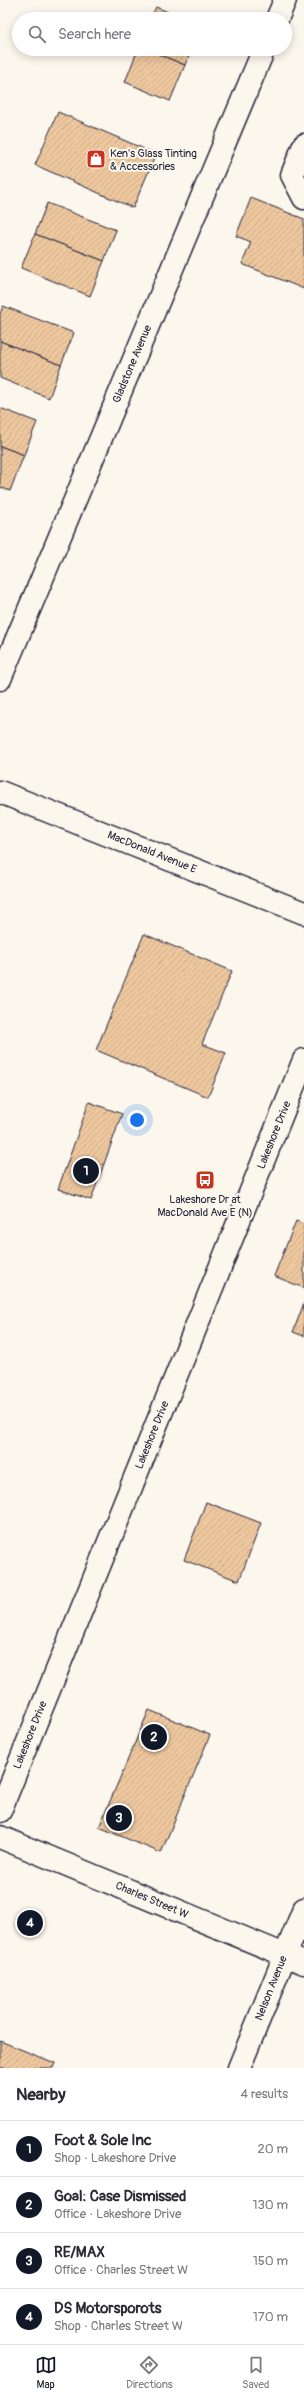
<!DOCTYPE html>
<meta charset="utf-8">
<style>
body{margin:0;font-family:Pangolin,sans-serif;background:#f2f2f3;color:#2b2b33}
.you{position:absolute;left:137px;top:1120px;width:14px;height:14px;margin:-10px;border:3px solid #fff;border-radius:50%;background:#1a73e8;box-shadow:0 0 0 6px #1a73e833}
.badge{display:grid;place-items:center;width:26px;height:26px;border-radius:50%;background:#111827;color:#fff;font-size:13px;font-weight:700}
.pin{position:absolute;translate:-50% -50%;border:2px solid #fff;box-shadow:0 1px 4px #0006}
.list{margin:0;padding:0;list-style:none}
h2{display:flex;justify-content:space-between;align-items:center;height:52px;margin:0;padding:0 16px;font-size:17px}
h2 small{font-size:13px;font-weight:400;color:#7c7c81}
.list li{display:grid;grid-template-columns:26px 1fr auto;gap:12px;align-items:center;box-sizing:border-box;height:56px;padding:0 16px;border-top:1px solid #e1e1e2}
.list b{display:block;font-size:15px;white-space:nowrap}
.list p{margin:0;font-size:13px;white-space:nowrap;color:#7c7c81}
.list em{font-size:13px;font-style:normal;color:#7c7c81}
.icon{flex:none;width:22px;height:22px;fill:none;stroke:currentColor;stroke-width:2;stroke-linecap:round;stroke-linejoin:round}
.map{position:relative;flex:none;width:304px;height:2068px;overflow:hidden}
.search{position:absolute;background:#fff;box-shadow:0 2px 10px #0003;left:12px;right:12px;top:12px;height:44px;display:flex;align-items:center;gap:10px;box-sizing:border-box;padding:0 14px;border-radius:22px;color:#7c7c81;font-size:15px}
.sheet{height:276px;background:#fff}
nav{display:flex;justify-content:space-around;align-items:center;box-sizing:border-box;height:56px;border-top:1px solid #e1e1e2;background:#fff;font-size:11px;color:#7c7c81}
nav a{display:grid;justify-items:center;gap:2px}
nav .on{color:#111827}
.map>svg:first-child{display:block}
</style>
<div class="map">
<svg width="304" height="2068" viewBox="0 0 304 2068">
<defs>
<pattern id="building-hatch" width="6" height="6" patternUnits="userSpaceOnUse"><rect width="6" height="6" fill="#eec79e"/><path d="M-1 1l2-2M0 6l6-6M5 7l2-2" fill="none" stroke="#ccab89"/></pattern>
</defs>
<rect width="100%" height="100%" fill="#fbf7ec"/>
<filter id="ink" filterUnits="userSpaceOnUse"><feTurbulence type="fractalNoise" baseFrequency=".025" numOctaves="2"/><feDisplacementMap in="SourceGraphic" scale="8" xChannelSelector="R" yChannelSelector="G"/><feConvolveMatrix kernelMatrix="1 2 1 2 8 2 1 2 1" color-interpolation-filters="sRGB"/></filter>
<g filter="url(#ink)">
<g fill="url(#building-hatch)" stroke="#22223b">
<polygon points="156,7 185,19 150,19"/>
<polygon points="138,49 146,49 185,65 170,101 125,82"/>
<polygon points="146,49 192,49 185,65"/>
<polygon points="58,112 156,154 133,208 35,165"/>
<polygon points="251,198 304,219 304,289 242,264 251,242 236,236"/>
<polygon points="47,203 116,230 104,261 35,234"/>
<polygon points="35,234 104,261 90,296 21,268"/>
<polygon points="3,306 74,333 61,365 0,341 0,314"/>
<polygon points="0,341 61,365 49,398 0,378"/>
<polygon points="0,408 37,422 24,455 0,446"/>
<polygon points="0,446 24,455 10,491 0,487"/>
<polygon points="144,934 232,971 202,1044 226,1053 208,1097 96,1050"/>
<polygon points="89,1102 122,1114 91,1200 58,1189"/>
<polygon points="296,1221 304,1224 304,1288 274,1276"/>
<polygon points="304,1303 304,1336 293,1332"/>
<polygon points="206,1502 261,1523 239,1581 184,1560"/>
<polygon points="149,1710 210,1735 161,1853 99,1827"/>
<polygon points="0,2041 55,2063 53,2068 0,2068"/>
</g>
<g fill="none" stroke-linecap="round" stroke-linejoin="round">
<defs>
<g id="minor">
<polyline points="277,19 285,0"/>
<polyline points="304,145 292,175 304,198"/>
<polyline points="0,679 264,49"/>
<polyline points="0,792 304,913"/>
<polyline points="0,1837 304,1963"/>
<polyline points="239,2068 304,1909"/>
</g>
<polyline id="major" points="0,1811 304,1060"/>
</defs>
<use href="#minor" stroke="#22223b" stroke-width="25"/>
<use href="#major" stroke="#22223b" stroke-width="25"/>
<use href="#minor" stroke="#fbf7ec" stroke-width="22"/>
<use href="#major" stroke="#fbf7ec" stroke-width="22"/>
</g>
</g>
<defs>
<symbol id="shop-square" viewBox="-11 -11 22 22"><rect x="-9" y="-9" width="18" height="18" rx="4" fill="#c8321e" stroke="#fbf7ec"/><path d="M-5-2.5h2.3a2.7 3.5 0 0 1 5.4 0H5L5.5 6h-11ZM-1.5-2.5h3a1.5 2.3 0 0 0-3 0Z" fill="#fff"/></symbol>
<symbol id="bus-square" viewBox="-11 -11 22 22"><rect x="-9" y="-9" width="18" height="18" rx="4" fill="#c8321e" stroke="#fbf7ec"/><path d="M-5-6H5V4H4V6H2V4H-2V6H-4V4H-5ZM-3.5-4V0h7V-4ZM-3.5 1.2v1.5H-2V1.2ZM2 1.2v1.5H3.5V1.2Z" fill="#fff"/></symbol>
</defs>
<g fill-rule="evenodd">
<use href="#shop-square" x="85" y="148" width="22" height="22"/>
<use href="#bus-square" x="194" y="1169" width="22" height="22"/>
</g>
<g text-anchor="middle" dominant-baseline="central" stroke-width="4" stroke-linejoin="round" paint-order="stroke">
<g font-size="11" fill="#22223b" stroke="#fbf7ec" text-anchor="start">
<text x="110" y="153">Ken's Glass Tinting<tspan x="110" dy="13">&amp; Accessories</tspan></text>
<text x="205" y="1199" text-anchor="middle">Lakeshore Dr at<tspan x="205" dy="13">MacDonald Ave E (N)</tspan></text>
</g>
<g font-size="11" fill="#22223b" stroke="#fbf7ec">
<text transform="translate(132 364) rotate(-67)">Gladstone Avenue</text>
<text transform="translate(152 852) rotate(22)">MacDonald Avenue E</text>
<text transform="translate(274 1135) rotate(-68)">Lakeshore Drive</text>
<text transform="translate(152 1435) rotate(-68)">Lakeshore Drive</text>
<text transform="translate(30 1735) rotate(-68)">Lakeshore Drive</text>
<text transform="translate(152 1900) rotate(23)">Charles Street W</text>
<text transform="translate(271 1988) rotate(-68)">Nelson Avenue</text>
</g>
</g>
</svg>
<div class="you"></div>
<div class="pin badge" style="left:86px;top:1171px">1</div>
<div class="pin badge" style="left:154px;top:1737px">2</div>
<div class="pin badge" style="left:119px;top:1818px">3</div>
<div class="pin badge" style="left:30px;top:1923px">4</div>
<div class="search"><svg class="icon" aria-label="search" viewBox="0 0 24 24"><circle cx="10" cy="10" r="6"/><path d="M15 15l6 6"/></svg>Search here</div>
</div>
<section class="sheet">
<h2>Nearby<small>4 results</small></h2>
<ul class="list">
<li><span class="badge">1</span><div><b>Foot &amp; Sole Inc</b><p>Shop · Lakeshore Drive</p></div><em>20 m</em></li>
<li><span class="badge">2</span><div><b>Goal: Case Dismissed</b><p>Office · Lakeshore Drive</p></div><em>130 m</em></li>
<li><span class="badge">3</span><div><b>RE/MAX</b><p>Office · Charles Street W</p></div><em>150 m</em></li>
<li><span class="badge">4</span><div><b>DS Motorsporots</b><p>Shop · Charles Street W</p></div><em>170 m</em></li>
</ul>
</section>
<nav>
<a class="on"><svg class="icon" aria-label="map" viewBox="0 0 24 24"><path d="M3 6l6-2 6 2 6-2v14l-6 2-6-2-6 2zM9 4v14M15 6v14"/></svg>Map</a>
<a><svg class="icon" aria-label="directions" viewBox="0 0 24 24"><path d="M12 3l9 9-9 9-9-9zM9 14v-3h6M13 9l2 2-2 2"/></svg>Directions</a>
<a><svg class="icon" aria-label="saved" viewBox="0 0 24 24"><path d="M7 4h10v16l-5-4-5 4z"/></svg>Saved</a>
</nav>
